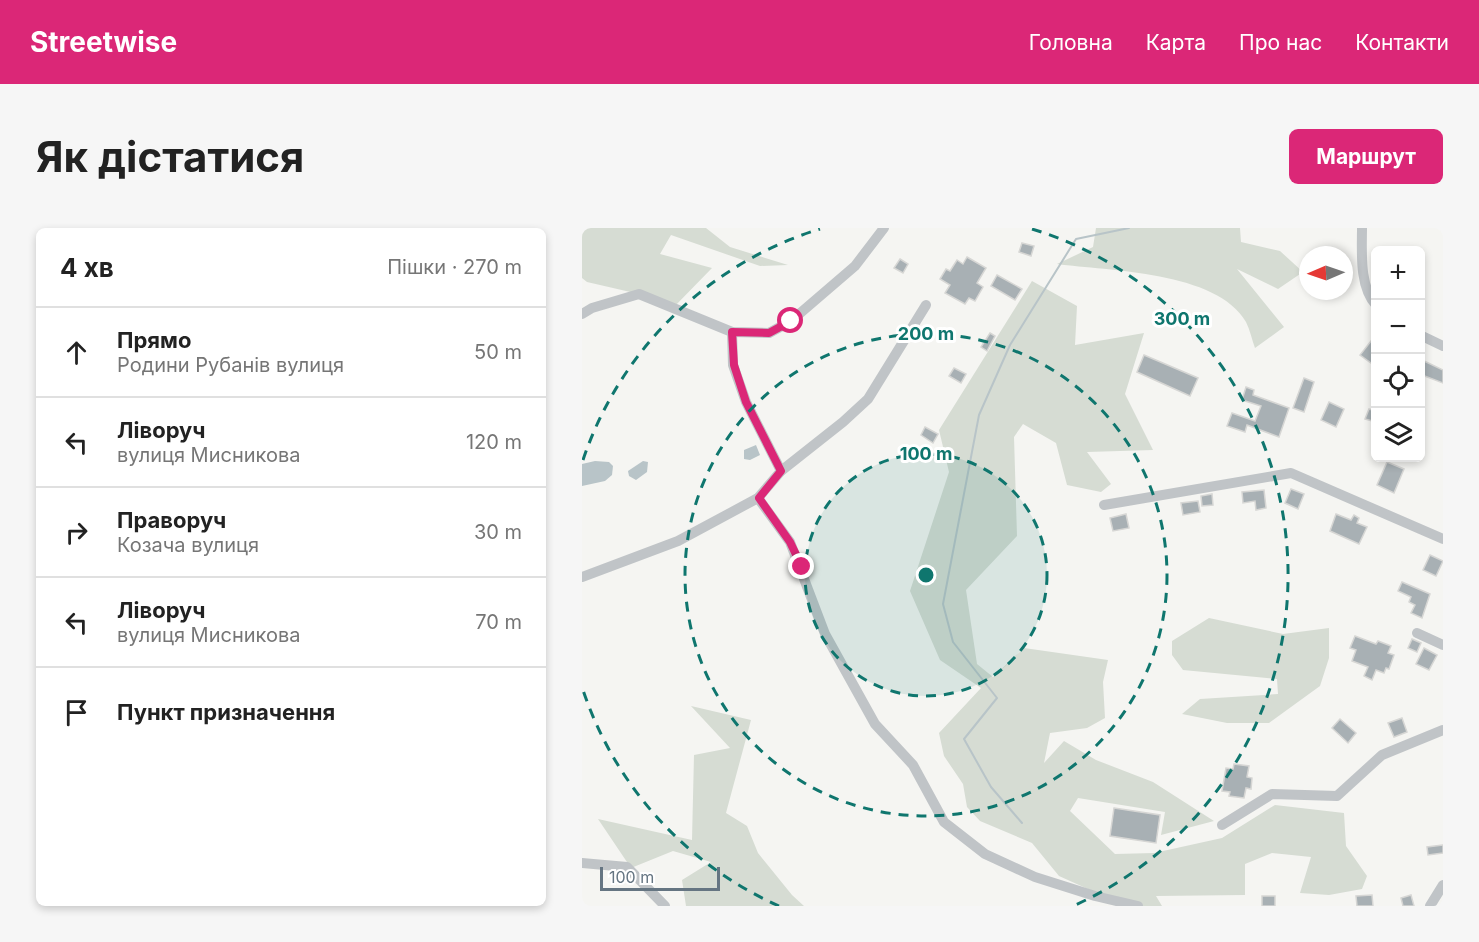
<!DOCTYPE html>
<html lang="uk">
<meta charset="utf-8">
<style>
body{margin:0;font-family:Inter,sans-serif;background:#f6f6f6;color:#222}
.controls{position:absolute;right:18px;top:18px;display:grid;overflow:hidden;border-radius:9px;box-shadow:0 3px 9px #0003}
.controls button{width:54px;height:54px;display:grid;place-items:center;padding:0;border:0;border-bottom:2px solid #e0e0e0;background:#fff;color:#222;font:30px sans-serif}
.compass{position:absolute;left:717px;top:18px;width:54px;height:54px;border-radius:50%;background:#fff;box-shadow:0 3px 9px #0003;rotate:268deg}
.scale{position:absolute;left:18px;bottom:15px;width:120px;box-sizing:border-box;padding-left:6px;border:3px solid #657582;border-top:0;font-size:16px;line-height:21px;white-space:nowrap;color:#657582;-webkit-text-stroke:4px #fff;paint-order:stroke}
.stop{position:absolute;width:18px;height:18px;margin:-14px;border:4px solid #db2777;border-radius:50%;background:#fff}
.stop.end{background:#db2777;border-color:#fff;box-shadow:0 2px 6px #0008}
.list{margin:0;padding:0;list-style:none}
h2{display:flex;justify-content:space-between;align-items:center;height:78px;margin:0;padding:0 24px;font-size:26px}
h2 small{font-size:20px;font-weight:400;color:#767676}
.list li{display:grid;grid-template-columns:39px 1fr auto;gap:18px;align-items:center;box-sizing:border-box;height:90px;padding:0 24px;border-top:2px solid #e0e0e0}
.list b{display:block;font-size:22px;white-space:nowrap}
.list p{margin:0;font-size:20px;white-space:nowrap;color:#767676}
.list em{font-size:20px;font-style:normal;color:#767676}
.icon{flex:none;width:33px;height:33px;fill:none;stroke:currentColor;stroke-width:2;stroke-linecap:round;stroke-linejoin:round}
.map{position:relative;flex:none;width:861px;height:678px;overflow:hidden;border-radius:9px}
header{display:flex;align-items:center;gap:36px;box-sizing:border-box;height:84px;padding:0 30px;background:#db2777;color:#fff}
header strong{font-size:28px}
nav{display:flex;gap:33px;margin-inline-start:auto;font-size:21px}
.intro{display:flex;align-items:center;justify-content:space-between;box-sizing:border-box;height:144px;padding:0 36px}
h1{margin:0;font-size:42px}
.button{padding:15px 27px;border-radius:9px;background:#db2777;color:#fff;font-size:21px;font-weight:700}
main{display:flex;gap:36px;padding:0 36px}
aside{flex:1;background:#fff;border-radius:9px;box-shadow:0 3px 9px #0003}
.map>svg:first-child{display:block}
</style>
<header>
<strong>Streetwise</strong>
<nav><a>Головна</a><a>Карта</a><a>Про нас</a><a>Контакти</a></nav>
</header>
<div class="intro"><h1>Як дістатися</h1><a class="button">Маршрут</a></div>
<main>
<aside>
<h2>4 хв<small>Пішки · 270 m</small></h2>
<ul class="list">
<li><svg class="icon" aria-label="ahead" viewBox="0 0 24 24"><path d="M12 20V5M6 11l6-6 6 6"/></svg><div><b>Прямо</b><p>Родини Рубанів вулиця</p></div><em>50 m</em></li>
<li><svg class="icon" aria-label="left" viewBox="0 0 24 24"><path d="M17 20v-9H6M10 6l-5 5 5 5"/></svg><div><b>Ліворуч</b><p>вулиця Мисникова</p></div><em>120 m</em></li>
<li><svg class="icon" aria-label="right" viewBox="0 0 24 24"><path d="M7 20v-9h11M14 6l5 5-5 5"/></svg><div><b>Праворуч</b><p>Козача вулиця</p></div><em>30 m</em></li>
<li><svg class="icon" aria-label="left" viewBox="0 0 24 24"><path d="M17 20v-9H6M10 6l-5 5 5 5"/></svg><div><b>Ліворуч</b><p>вулиця Мисникова</p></div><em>70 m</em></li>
<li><svg class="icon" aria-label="arrive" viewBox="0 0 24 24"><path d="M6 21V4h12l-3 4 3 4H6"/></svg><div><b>Пункт призначення</b></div></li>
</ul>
</aside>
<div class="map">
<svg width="861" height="678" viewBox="0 0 861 678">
<rect width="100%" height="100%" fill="#f5f5f2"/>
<g fill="#d6dcd3">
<polygon points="0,0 124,0 148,19 206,37 178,38 89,7 78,26 130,40 91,80 57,66 5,54 0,50"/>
<path d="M514,0H658L659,14L698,23L721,44L696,61L655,41L702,99L673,120C670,112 668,102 664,94C635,43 526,43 475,36L511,19Z"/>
<polygon points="450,53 495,78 493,117 562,105 543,166 571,222 505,224 529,256 519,264 485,257 474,215 441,196 432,209 435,308 384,362 395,436 411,449 442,420 526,432 521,454 523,490 505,500 468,505 462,535 482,513 514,532 571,554 632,593 579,607 583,584 496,570 488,583 533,626 572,625 640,610 693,577 762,585 764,618 785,648 780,661 747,667 718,665 729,629 690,625 663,636 663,667 574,668 580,678 557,678 517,666 477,648 450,615 398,593 385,579 381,556 362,528 357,505 399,460 358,432 328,363 367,244 357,202"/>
<polygon points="627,390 701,406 747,400 747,430 738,458 687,495 645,495 600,486 618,471 696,466 695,451 601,442 590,427 590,413"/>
<polygon points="109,478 169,492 144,585 165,598 176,625 210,667 222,678 104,678 100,652 129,634 91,623 49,640 16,591 110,612 112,527 148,520"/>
</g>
<g fill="#b8c4c8">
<polygon points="174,217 178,227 168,232 162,231 162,222"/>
<polygon points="13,233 27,234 31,238 30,247 23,253 0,258 0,236"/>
<polygon points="61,233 66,234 65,244 54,252 47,248 46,243"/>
</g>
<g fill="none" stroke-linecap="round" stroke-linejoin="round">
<polyline stroke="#b8c4c8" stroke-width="2" points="440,595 409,559 382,511 415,470 371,414 361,376 397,187 428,117 494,11 547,0"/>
</g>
<g fill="#a8b0b4" stroke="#d6d6d4" stroke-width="1.5">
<polygon points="440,15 452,18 449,28 437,24"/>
<polygon points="385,29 404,40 395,55 401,59 393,73 387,70 383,76 363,65 368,57 358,51 364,41 368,43 375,32 381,36"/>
<polygon points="318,31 326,36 321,45 312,40"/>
<polygon points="415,47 440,61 433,72 409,58"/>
<polygon points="408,105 413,108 405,123 399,119"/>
<polygon points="789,113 794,116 794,130 789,135 778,127"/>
<polygon points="562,127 616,150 608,168 555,144"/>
<polygon points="838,131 861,142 861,155 840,147 838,151"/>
<polygon points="372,140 384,146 379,155 367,148"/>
<polygon points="722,150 732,154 722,184 711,180"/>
<polygon points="664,159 672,162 671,167 707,180 697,209 665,197 663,204 645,198 650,185 673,193 679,178 660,172"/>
<polygon points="747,174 762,181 754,199 739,192"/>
<polygon points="787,181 794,183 794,194 783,191"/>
<polygon points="343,199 356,206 351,215 339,207"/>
<polygon points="805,234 822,241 812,265 795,257"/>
<polygon points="709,261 722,266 716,281 703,275"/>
<polygon points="682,262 684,280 674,282 673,273 661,275 660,264"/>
<polygon points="630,266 631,277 620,278 619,268"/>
<polygon points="616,273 618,284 601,287 599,275"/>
<polygon points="544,286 547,300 531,303 528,290"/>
<polygon points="754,286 769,292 772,287 777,290 775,295 785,299 777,316 748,303"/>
<polygon points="848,327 861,333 854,348 841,342"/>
<polygon points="820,354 848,366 840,390 829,385 833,377 827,374 829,369 816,363"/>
<polygon points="773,408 794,416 796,413 809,418 806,425 812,427 807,441 804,440 802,445 794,442 790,452 782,448 786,439 770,433 774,422 768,420"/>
<polygon points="830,411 839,415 835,424 826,420"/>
<polygon points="842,420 855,427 847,442 834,436"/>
<polygon points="820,490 825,504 812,509 806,495"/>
<polygon points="758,491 774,505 766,515 750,500"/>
<polygon points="652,536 667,538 665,549 670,550 669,561 664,560 662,570 647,568 648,564 640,563 644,540 651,541"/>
<polygon points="532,580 578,587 574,615 528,608"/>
<polygon points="861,617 861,625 846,627 845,619"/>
<polygon points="790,667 791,678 775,678 774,668"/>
<polygon points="829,667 832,678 821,678 819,670"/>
<rect x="680" y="668" width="13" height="10"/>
</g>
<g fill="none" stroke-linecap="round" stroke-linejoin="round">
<g stroke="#c0c4c7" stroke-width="10">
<path d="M780,0C780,23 777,59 794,77"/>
<polyline points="0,86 10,80 57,66 150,104 187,105 209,93 273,38 302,0"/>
<polyline points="150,104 151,137 164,174 199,243"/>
<polyline points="838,107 861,118"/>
<polyline points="176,270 208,314 243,406 293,496 331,537 362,594 403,626 453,649 513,668 556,678"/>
<polyline points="522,277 709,245 861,311"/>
<polyline points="0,349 96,313 176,270 199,243 261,194 286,171 344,77"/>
<polyline points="835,405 861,417"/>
<polyline points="640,597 690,566 755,568 800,527 861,502"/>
<polyline points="0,635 45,639 83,678"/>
<polyline points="848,678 861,657"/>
</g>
</g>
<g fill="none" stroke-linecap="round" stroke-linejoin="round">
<polyline stroke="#db2777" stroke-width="8" points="209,93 187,105 150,104 152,137 164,174 199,243 177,270 208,314 220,339"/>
</g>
<circle cx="344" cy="347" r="121" fill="#0f766e" fill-opacity=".12"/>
<g fill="none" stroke="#0f766e" stroke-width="3" stroke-dasharray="10 8">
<circle cx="344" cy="347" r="121"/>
<circle cx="344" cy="347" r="241"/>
<path d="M197 678A362 362 0 0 1 1 462M1 232A362 362 0 0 1 238 1M450 1A362 362 0 0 1 491 678"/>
</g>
<circle cx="344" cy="347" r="9" fill="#0f766e" stroke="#fff" stroke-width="3"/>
<g font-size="18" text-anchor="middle" font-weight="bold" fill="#0f766e" stroke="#fff" stroke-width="6" stroke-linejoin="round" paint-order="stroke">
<text x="600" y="97">300 m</text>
<text x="344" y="112">200 m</text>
<text x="344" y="232">100 m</text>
</g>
</svg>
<div class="controls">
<button>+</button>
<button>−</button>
<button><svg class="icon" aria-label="locate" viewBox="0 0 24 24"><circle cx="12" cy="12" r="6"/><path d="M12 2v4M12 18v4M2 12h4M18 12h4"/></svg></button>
<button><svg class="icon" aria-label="layers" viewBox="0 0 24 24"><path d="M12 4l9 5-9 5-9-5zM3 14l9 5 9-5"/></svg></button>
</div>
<svg class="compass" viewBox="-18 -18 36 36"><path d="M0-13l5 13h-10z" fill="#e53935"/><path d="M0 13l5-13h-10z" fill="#767676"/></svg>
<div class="scale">100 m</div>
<div class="stop" style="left:209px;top:93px"></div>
<div class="stop end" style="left:220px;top:339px"></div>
</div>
</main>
